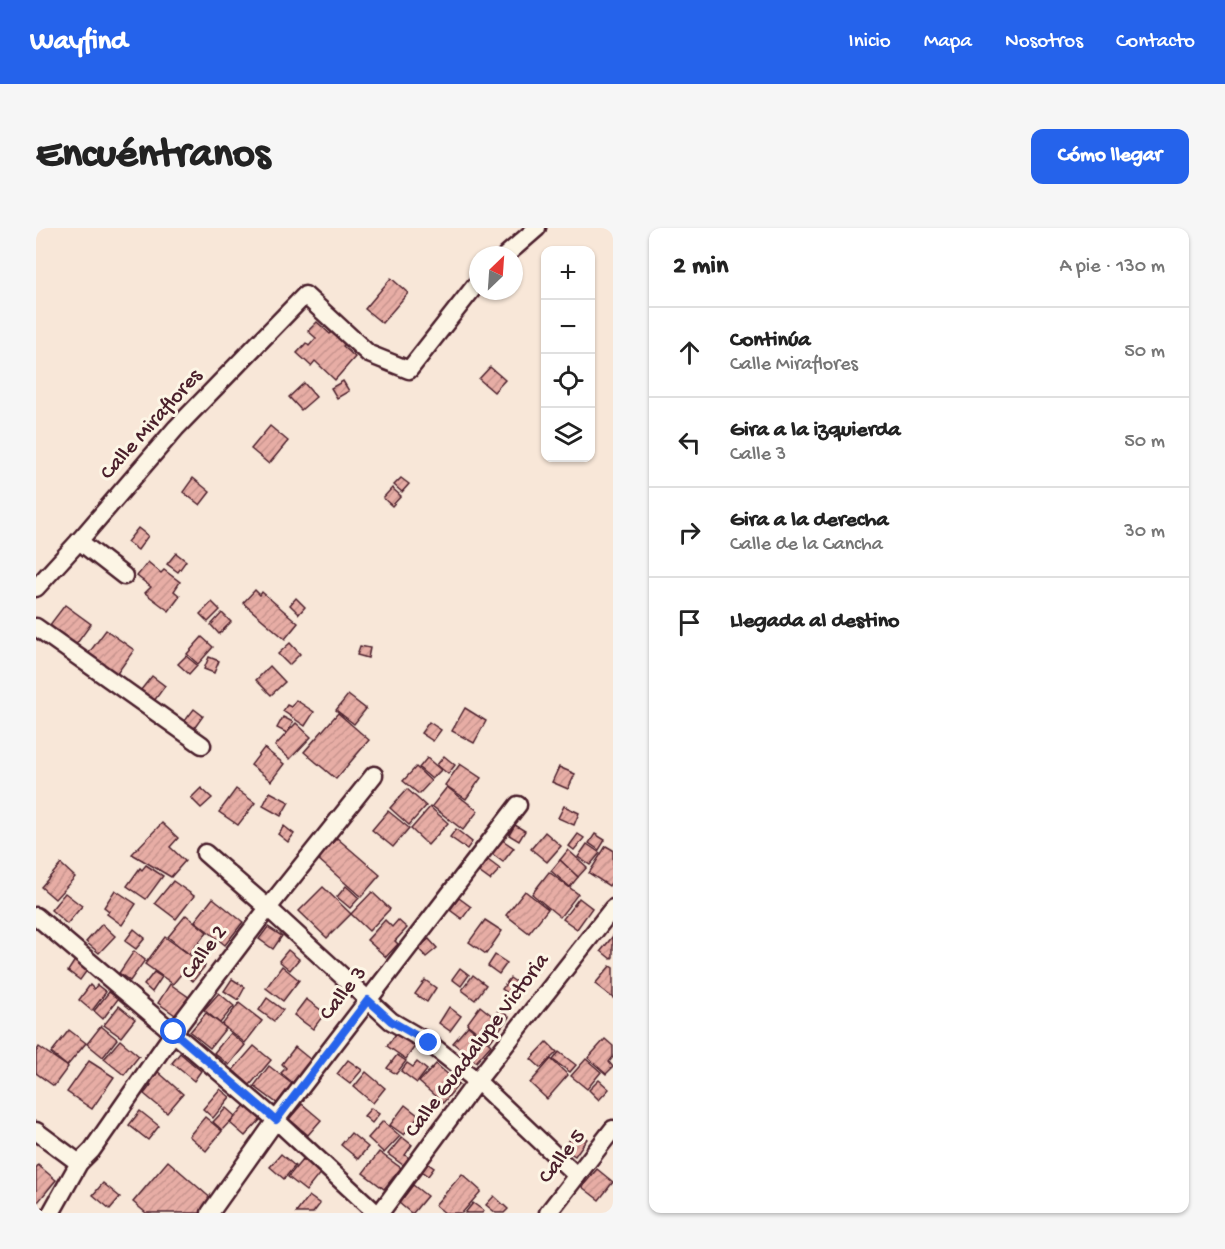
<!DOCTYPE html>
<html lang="es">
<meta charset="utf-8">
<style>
body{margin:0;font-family:"Gochi Hand",sans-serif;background:#f6f6f6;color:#222}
.controls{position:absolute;right:18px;top:18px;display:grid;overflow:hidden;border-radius:12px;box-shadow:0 2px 4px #0004}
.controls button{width:54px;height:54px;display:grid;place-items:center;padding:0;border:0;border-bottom:2px solid #e0e0e0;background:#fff;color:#222;font:30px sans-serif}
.compass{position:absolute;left:433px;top:18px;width:54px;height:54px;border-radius:50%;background:#fff;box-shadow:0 2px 4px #0004;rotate:25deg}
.stop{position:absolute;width:18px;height:18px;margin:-14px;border:4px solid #2563eb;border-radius:50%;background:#fff}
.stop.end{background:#2563eb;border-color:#fff;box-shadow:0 2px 6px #0008}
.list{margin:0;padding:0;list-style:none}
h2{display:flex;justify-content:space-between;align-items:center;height:78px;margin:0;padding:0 24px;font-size:26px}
h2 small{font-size:20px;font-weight:400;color:#767676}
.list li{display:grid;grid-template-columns:39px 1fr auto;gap:18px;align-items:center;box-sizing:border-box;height:90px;padding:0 24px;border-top:2px solid #e0e0e0}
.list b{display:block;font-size:22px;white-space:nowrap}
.list p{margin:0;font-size:20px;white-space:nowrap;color:#767676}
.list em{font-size:20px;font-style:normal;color:#767676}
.icon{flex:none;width:33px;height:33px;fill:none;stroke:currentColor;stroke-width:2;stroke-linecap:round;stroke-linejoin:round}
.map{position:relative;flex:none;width:577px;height:985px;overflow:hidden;border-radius:12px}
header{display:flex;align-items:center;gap:36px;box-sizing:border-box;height:84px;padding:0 30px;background:#2563eb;color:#fff}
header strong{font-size:28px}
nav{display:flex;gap:33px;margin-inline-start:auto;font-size:21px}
.intro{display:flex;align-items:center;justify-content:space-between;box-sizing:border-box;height:144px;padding:0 36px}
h1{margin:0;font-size:42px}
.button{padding:15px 27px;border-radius:12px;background:#2563eb;color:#fff;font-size:21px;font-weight:700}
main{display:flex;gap:36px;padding:0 36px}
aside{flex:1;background:#fff;border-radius:12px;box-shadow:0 2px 4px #0004}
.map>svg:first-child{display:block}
</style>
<header>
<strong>Wayfind</strong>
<nav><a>Inicio</a><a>Mapa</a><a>Nosotros</a><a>Contacto</a></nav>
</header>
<div class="intro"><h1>Encuéntranos</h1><a class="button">Cómo llegar</a></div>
<main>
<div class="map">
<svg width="577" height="985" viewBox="0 0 577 985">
<defs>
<pattern id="building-hatch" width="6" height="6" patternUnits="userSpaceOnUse" patternTransform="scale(1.5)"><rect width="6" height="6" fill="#e7ada5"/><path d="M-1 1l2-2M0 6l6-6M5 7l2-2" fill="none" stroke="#c8948e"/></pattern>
</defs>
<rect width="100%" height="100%" fill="#f8e7d8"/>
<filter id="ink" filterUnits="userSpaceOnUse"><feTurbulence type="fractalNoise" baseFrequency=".0167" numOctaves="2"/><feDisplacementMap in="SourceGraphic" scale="12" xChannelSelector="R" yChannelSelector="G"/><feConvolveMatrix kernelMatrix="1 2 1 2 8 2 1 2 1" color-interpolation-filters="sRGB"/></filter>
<g filter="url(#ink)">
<g fill="url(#building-hatch)" stroke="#4a1f2b" stroke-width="1.5">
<polygon points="355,50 372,65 346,95 329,81"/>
<polygon points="281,94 294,106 297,103 310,115 307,118 319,129 299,152 279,133 275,138 261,125 270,115 273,118 280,110 272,103"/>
<polygon points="454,139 469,152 458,164 443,151"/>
<polygon points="307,153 313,163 301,170 295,160"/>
<polygon points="268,155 280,169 265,182 253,169"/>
<polygon points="234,198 252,213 233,236 215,221"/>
<polygon points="157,250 174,264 164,277 147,264"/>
<polygon points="365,250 373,256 366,264 358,257"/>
<polygon points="356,260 365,268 356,278 347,270"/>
<polygon points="102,300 112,308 102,322 91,314"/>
<polygon points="140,325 150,333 142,344 131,336"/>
<polygon points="112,334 125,345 128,342 144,354 138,363 144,368 133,383 109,365 115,359 101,348"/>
<polygon points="219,362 224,367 226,364 262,395 249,411 207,375"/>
<polygon points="260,370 269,379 263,386 254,377"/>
<polygon points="176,374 184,382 172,394 164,386"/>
<polygon points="29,377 55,396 39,418 13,398"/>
<polygon points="186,385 195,394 183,406 175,397"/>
<polygon points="70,402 98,422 80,447 52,426"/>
<polygon points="166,409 177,419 162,436 151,426"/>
<polygon points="254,415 264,426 253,437 242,426"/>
<polygon points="324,418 334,420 332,430 321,427"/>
<polygon points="150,428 161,437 153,446 142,436"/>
<polygon points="173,429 183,433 178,445 168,441"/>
<polygon points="234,438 249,454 235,467 220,452"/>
<polygon points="116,448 129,458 118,473 104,463"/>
<polygon points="312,467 330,481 318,496 300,482"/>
<polygon points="260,472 278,484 269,498 247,483 251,477 255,479"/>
<polygon points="429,480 450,493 438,515 416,503"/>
<polygon points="158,481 167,488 155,505 145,498"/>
<polygon points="302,485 333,512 300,551 268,524"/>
<polygon points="247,489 257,494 251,505 241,500"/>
<polygon points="393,494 405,502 397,513 385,505"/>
<polygon points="260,495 275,509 254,531 239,518"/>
<polygon points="228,520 248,536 235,553 215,537"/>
<polygon points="408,528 419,537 412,546 401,537"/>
<polygon points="391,530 405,542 396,551 383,540"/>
<polygon points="424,536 445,550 430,571 409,557"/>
<polygon points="380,539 395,553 383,566 367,553"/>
<polygon points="523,539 539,546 532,561 516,554"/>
<polygon points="411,559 442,583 427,602 396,578"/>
<polygon points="165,560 176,570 165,580 155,570"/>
<polygon points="200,561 219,575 202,597 183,584"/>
<polygon points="371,561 390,578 373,597 354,580"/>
<polygon points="234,564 253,574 245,588 227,578"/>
<polygon points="528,578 543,585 538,597 522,590"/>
<polygon points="394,579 412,595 392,617 375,601"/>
<polygon points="352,583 373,600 357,619 336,602"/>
<polygon points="126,595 142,610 134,619 149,633 135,649 96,626"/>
<polygon points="479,597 489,603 483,613 473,607"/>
<polygon points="248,598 258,606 252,614 242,606"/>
<polygon points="420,601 436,614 431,621 414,609"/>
<polygon points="509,604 525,618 511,634 495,621"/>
<polygon points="542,606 548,610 538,622 533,618"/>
<polygon points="559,606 569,612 563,622 553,615"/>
<polygon points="301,610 344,647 325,669 282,631"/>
<polygon points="465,611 478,620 467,634 455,625"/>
<polygon points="551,616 564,625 554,637 542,629"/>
<polygon points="570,618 577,622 577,651 573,658 553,645"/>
<polygon points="532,622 551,639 542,649 524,632"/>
<polygon points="452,632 464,641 454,652 443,644"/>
<polygon points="524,632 542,649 534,659 515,643"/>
<polygon points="25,636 39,649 19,671 5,659"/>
<polygon points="110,637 127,648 110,671 91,658 104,640 106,642"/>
<polygon points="513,644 542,666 524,689 496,666"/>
<polygon points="137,653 158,668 140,691 119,675"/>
<polygon points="310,658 323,670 314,680 301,669"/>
<polygon points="287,659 315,686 291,710 263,683"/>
<polygon points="79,662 100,676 86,697 71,686 73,683 68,679"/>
<polygon points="489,663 512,681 493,705 470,687"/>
<polygon points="336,664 354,681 333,703 315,686"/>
<polygon points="29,665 46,678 31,696 15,682"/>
<polygon points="177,670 207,694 189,717 159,693"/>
<polygon points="423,670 435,679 426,691 414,682"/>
<polygon points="543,670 556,680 541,701 527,691"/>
<polygon points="150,687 171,704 153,726 132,709"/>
<polygon points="349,692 356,699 362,692 371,700 359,713 362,716 350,729 331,712"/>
<polygon points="449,692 466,703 450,726 433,714"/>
<polygon points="66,696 79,708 63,725 50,714"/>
<polygon points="232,699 246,708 237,721 223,711"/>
<polygon points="98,701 109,710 100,721 89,713"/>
<polygon points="577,708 577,729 575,731 565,723"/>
<polygon points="129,709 169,738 157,753 146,745 137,756 109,736"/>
<polygon points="393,711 401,720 390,729 382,720"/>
<polygon points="252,722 263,731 254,742 243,733"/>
<polygon points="98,723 109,732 94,753 83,745"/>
<polygon points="459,727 471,735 463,746 452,738"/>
<polygon points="39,732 52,741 44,752 32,743"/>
<polygon points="246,738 263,752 247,773 230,760"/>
<polygon points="574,738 577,740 577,770 559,756"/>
<polygon points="424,740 433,747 425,758 416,751"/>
<polygon points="118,744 126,749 116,764 108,757"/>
<polygon points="437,747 450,757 439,772 426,762"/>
<polygon points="474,750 484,757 476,768 466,761"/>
<polygon points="196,751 209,759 202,772 188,763"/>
<polygon points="389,752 400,760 391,774 379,766"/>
<polygon points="134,756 154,770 142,789 122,775"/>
<polygon points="54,757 58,761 61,757 70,764 56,783 43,772"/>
<polygon points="73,764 82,771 67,791 58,783"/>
<polygon points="183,765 198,778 184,795 168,782"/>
<polygon points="231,770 247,782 238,793 223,782"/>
<polygon points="270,771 289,785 277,801 258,787"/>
<polygon points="203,775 226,793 209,815 186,797"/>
<polygon points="83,778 99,791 85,809 68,797"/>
<polygon points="444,778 458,789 463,781 473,789 454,814 431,796"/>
<polygon points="413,779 425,788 414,803 403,795"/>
<polygon points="170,785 190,800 174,820 154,804"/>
<polygon points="65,798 81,811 67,829 51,816"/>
<polygon points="432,798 455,817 440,834 417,815"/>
<polygon points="33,802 50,815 31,838 15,825"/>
<polygon points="362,803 380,817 370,831 351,818"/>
<polygon points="194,805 209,817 193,837 178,825"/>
<polygon points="569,811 577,818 577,829 573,834 577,839 570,846 552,830"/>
<polygon points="84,812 103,828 88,847 68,831"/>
<polygon points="511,814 521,824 505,840 495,831"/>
<polygon points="218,818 235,832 214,857 197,842"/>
<polygon points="3,819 32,839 18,858 0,845 0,824"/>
<polygon points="259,819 275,832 257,855 245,845 250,840 246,836"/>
<polygon points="523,824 540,837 534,844 517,832"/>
<polygon points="144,825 165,843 158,853 136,835"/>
<polygon points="361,827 370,833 360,846 351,840"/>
<polygon points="515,831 532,847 511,871 494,855"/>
<polygon points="550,831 565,844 551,861 535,848"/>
<polygon points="312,832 326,842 314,856 301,846"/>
<polygon points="53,833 78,849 56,881 31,864"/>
<polygon points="381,834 391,842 381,855 365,843 371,835 377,839"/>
<polygon points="400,836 423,856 407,875 383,854"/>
<polygon points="233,838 256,856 242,876 218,858"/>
<polygon points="120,842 147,866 131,885 108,866 115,857 111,854"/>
<polygon points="330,844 349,860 337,875 318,859"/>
<polygon points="563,852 573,861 563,872 553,862"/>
<polygon points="184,861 194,869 177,890 167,881"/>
<polygon points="210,876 226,890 209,908 194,895"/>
<polygon points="266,876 285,892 272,907 253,891"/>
<polygon points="369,877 383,888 368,907 354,897"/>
<polygon points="190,880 199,888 186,902 177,894"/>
<polygon points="335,880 343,886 336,895 328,888"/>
<polygon points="104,883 123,898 112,912 93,897"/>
<polygon points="169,889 186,903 170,923 153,908"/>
<polygon points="347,893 364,908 348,925 332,910"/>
<polygon points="539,903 551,911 539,928 527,920"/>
<polygon points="315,905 332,919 322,931 305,917"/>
<polygon points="366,909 376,917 369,927 373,930 367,937 352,926"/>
<polygon points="343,924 365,940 348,961 327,945"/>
<polygon points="245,926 259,938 248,951 234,939"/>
<polygon points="267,931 285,944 270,963 252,949"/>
<polygon points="132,933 178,973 168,985 110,985 97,974"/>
<polygon points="391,935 398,940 392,948 385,943"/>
<polygon points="2,937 20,952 2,974 0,972 0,940"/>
<polygon points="561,941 577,954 563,972 546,959"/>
<polygon points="426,946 445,963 426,985 409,985 399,977"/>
<polygon points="67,955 84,969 74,981 57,967"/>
<polygon points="377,957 391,968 377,985 375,985 363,975"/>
<polygon points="273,968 284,976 277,985 260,985"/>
<polygon points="458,968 472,981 468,985 460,985 450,977"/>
<polygon points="437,975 448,983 446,985 429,985"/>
</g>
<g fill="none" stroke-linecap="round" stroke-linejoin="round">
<defs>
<g id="minor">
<polyline points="470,27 501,0"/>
<polyline points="43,313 88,348"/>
<polyline points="0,360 43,313 140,200 269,67 333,126 373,142 442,54"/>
<polyline points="0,399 166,517"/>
<polyline points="169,625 232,680 355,793 393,815 441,853 541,948"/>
<polyline points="0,688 240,892 340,985"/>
<polyline points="0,903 43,935"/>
<polyline points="15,985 43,935 56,922 138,804 232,680 338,547"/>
<polyline points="174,985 240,892 482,577"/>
<polyline points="344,985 441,853 577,680"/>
<polyline points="512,985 577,901"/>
</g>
</defs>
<use href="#minor" stroke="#4a1f2b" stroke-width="21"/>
<use href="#minor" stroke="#fcf5e5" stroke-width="16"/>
</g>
</g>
<g fill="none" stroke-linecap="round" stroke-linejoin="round" filter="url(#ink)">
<polyline stroke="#2563eb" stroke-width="8" points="138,804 240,892 332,772 355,793 393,815"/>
</g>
<g text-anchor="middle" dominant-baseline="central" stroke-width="6" stroke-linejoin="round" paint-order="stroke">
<g font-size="22" fill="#4a1f2b" stroke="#fcf5e5">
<text transform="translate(116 197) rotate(-48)">Calle Miraflores</text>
<text transform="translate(169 725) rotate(-53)">Calle 2</text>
<text transform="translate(308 766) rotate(-52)">Calle 3</text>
<text transform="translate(442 818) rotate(-53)">Calle Guadalupe Victoria</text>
<text transform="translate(527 929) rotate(-52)">Calle 5</text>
</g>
</g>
</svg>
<div class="controls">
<button>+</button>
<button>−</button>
<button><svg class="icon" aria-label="locate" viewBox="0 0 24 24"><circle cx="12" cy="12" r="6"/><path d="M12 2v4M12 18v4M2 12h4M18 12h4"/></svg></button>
<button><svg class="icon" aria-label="layers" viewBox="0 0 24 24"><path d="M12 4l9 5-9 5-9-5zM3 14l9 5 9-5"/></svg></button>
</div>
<svg class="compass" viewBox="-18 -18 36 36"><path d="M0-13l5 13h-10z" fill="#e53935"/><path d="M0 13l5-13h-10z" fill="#767676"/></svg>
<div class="stop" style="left:138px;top:804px"></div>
<div class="stop end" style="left:393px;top:815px"></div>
</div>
<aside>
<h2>2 min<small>A pie · 130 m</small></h2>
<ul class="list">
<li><svg class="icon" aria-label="ahead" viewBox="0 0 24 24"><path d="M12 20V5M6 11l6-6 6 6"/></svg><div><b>Continúa</b><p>Calle Miraflores</p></div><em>50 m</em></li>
<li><svg class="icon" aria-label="left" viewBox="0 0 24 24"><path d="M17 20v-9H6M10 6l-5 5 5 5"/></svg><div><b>Gira a la izquierda</b><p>Calle 3</p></div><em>50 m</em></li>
<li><svg class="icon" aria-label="right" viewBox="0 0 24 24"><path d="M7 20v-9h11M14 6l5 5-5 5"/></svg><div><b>Gira a la derecha</b><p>Calle de la Cancha</p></div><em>30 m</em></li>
<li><svg class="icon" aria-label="arrive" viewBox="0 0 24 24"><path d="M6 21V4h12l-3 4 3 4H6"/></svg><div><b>Llegada al destino</b></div></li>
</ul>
</aside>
</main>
